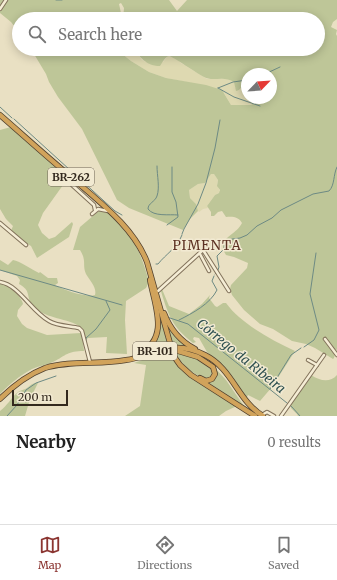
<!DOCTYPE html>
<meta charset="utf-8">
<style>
body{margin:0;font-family:Merriweather,serif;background:#f2f2f2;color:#222}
.compass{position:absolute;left:241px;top:68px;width:36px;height:36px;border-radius:50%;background:#fff;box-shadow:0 2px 10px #0003;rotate:65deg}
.scale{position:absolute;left:12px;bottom:10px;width:56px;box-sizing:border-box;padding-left:4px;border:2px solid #33291e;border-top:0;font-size:11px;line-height:14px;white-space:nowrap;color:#33291e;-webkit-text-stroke:3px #f2ead2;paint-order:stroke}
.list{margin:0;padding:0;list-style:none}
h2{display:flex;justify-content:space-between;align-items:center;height:52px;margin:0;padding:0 16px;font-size:17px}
h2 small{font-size:13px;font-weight:400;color:#767676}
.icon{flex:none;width:22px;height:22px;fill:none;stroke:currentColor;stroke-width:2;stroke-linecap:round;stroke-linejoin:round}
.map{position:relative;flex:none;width:337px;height:416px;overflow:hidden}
.search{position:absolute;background:#fff;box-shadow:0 2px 10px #0003;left:12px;right:12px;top:12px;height:44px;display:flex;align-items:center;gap:10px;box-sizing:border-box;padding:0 14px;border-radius:22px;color:#767676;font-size:15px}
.sheet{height:108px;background:#fff}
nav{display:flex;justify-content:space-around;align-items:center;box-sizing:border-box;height:56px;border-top:1px solid #e0e0e0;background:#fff;font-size:11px;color:#767676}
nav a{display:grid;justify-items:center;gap:2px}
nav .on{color:#8b3531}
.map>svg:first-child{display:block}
</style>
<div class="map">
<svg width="337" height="416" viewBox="0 0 337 416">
<rect width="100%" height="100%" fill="#e9e0c3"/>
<g fill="#ded9b1">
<polygon points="116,49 131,49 136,52 142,60 150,64 163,62 168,56 176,58 181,63 207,79 229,79 234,82 236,85 235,88 240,89 244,84 247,84 247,98 256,98 254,103 251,105 231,105 224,93 197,84 166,78 149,72 131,61"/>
<polygon points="211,174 214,174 218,180 217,184 220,192 215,195 209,203 207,206 208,208 203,209 199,212 197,209 196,204 190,198 189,190 198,184 205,183"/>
</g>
<g fill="#bec698">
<path d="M0,0H169L177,11L187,0H337V19L333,22L331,27L337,30L336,34L337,36V350L335,349L333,350L335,354L334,358L333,359L315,348L306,344L292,341L273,329L260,324L244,310L232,295L230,289L231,285L247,268L248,263L234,257L226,255C215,238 236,236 242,223C239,217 233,216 226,217L222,211L218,212L214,216H211V212L207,206L215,195L219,193L220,190L217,186L218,180L214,174H211L205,183L198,184L189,190L190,198L196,204L198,211L190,219L183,230L129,208L117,200L82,129L58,97L49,82L46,74L31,49H116L131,61L149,72L166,78L206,85L222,90L231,105H251L254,103L256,98H271V74H247V84C242,85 241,90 236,91L234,82C224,75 213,82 204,77C198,74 172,56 169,56C165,57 162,63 160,66C144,66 142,56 131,49H318V19H123L124,8L121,3L119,4L121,13L118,19H19V32L11,22L0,13Z"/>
<polygon points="11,127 68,178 43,213 38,225 42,233 49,239 55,237 72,222 73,224 69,237 37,258 31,246 10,233 13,226 6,219 0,209 0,130"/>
<path d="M100,210C107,211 110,215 115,220C135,238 142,256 149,282L146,288L126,301L125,320L127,354L106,353L107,337L88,338L83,342L84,351C67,351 67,355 53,362C46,365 39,366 32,369C19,376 10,384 0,394V283C8,283 22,297 23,304L18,310L17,316L22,324L27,328L47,335L81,333L83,330C77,320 51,319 41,312C37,310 31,306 30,302C27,292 29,290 19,284L20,280L17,276L0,270V260L8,265L13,260C20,261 32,270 39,273L40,272L48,278H57L58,283L55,285C64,290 86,298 95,295C97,287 90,281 86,274C82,265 87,261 80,250H73L80,227Z"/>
<path d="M160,288L162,289L169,306L189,314L202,304L210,295L209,298L215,306L217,307L223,303H226C230,308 234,313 239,317C255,331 276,342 295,351L272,387L260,401L248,395L246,399L224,367L207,352L199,338L194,337L193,339L196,342L193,343C171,326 168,314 160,288Z"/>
<polygon points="155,298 168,346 146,352 160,327"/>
<polygon points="166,321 192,348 172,346"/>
<path d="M175,352C188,353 206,359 213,372L212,376L208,379C193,376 182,365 175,352Z"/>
<polygon points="171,353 178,364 248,413 247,414 237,406 226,411 219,416 125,416 140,406 146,365 134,363 156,355"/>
<polygon points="215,368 226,380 246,409 204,382 211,381"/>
<path d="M311,375C320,381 330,383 337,375V416H298L297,414L291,408V404Z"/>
<path d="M35,383H38L30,399L25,416H0V411C7,406 11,398 18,392C21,390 24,390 27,388C30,386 31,384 35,383Z"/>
</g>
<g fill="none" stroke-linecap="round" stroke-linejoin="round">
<g stroke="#6d8a84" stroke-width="1">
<polyline points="56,0 62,0"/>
<polyline points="265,74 280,67"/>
<polyline points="218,88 234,97 260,106"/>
<polyline points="218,88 233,82 247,80"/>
<polyline points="0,107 12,118"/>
<polyline points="14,119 115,211 122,215"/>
<path d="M157,166C157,176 160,187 157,196C155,202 148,203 148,209C154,217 169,214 178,215"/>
<polyline points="167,225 178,217 176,202 172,192 172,167"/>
<polyline points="182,234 184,229 198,204 206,183 215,148 220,120"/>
<path d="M156,264H158C166,254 177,248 182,235"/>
<polyline points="0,270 122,305"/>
<path d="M218,270L219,267L217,256L224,249L225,240L240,238L247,235L257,226L272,218L281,210L313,194L329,191C335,185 333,175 337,167"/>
<polyline points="215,274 216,273"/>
<polyline points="167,317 188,324 292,407 300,416"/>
<path d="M179,320C193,313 210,304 217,290L212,281L214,276"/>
<polyline points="86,341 86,338 96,329 110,310 106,301"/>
<polyline points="304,347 314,340 319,330 310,294 316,253"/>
<polyline points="270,389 291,355 301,348"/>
<polyline points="7,416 17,405 26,390 36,383 56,376"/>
</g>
<defs>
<g id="minor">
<polyline points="0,9 6,0"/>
<polyline points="63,172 72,185 94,205 95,210"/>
<polyline points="92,214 98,209 108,211"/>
<polyline points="0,223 26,245"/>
<polyline points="200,254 209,271"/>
<path d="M0,282C19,285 31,311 49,321C57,326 70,326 79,328L82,331L90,362"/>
<polyline points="158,291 203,250 229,291"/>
<polyline points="325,339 337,355"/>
<polyline points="308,360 317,365"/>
<polyline points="262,415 267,412 274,416"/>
<polyline points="281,416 324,355"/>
</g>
<g id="highway">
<path d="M0,115C23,135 46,156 70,176C98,201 133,226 147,262L170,343"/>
<path d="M164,313C170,329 180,341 195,349"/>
<polyline points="178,351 198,357 213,367 215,374 212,379 206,381 200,378"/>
<path d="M139,354C170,338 155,307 150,280"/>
<polyline points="173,355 180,365 191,375 255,416"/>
<path d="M0,399C13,386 27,375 45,368C71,360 99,365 126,360C142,358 156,349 173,348C184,347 195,350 205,355C233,369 237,400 263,416"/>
</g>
</defs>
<use href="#minor" stroke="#82725b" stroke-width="4.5"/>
<use href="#highway" stroke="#50402f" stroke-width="6"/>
<use href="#minor" stroke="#f5edd5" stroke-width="2.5"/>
<use href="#highway" stroke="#d1a35b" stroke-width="4.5"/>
<defs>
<polyline id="highway-bridge" points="168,344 173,355"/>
</defs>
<use href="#highway-bridge" stroke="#50402f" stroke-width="6" stroke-linecap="butt"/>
<use href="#highway-bridge" stroke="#d1a35b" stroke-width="4.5"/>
</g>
<g text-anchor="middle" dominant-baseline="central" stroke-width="3" stroke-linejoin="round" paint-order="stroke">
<g fill="#f2ead2" stroke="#6c6354" stroke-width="1">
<rect x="48" y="168" width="46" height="18" rx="3"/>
<rect x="133" y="342" width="44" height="18" rx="3"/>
</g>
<g font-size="11" font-weight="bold" fill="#33291e">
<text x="71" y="177">BR-262</text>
<text x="155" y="351">BR-101</text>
</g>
<g font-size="13" letter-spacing="1" fill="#5c3122" stroke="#f2ead2">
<text x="207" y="245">PIMENTA</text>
</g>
<g font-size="13" font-style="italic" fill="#2f5151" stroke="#f2ead2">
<text transform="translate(241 356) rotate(39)">Córrego da Ribeira</text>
</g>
</g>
</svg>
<svg class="compass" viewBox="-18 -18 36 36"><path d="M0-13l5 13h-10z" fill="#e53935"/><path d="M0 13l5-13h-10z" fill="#767676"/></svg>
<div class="scale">200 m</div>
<div class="search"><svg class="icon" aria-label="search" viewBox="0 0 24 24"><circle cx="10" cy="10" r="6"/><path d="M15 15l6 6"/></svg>Search here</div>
</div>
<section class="sheet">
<h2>Nearby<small>0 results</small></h2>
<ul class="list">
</ul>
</section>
<nav>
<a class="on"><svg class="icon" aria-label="map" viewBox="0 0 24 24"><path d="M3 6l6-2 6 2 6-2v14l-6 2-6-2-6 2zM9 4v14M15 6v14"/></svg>Map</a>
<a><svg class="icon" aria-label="directions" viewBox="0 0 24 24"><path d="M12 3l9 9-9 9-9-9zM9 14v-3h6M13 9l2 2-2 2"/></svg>Directions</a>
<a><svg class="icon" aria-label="saved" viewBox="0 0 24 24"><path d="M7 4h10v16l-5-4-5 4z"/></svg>Saved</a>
</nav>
